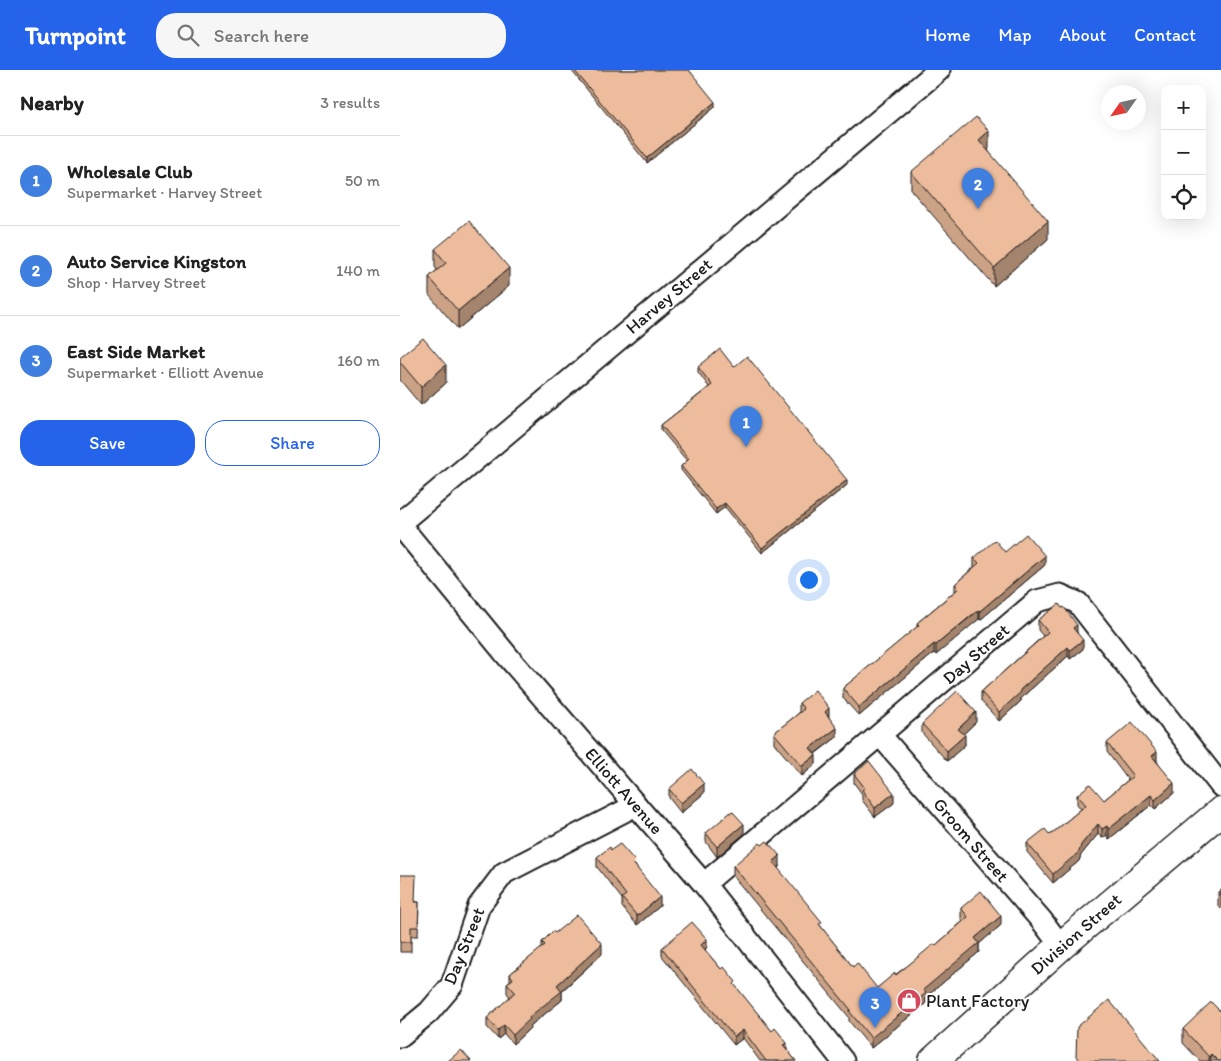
<!DOCTYPE html>
<meta charset="utf-8">
<style>
body{margin:0;font-family:Itim,sans-serif;background:#f6f6f6;color:#222}
.controls{position:absolute;right:15px;top:15px;display:grid;overflow:hidden;border-radius:10px;box-shadow:0 5px 20px #0002}
.controls button{width:45px;height:45px;display:grid;place-items:center;padding:0;border:0;border-bottom:1px solid #e0e0e0;background:#fff;color:#222;font:25px sans-serif}
.compass{position:absolute;left:701px;top:15px;width:45px;height:45px;border-radius:50%;background:#fff;box-shadow:0 5px 20px #0002;rotate:236deg}
.you{position:absolute;left:408px;top:509px;width:18px;height:18px;margin:-12px;border:4px solid #fff;border-radius:50%;background:#1a73e8;box-shadow:0 0 0 8px #1a73e833}
.badge{display:grid;place-items:center;width:32px;height:32px;border-radius:50%;background:#2563eb;color:#fff;font-size:16px;font-weight:700}
.pin{position:absolute;translate:-50% -41px;filter:drop-shadow(0 1px 2px #0008)}
.pin::after{content:'';position:absolute;top:26px;width:18px;height:15px;background:inherit;clip-path:polygon(0 0,100% 0,50% 100%)}
.list{margin:0;padding:0;list-style:none}
h2{display:flex;justify-content:space-between;align-items:center;height:65px;margin:0;padding:0 20px;font-size:21px}
h2 small{font-size:16px;font-weight:400;color:#767676}
.list li{display:grid;grid-template-columns:32px 1fr auto;gap:15px;align-items:center;box-sizing:border-box;height:90px;padding:0 20px;border-top:1px solid #e0e0e0}
.list b{display:block;font-size:19px;white-space:nowrap}
.list p{margin:0;font-size:16px;white-space:nowrap;color:#767676}
.list em{font-size:16px;font-style:normal;color:#767676}
.actions{display:flex;gap:10px;padding:15px 20px}
.actions a{flex:1;padding:11px 0;border:1px solid #2563eb;border-radius:20px;text-align:center;font-size:18px;color:#2563eb}
.actions .main{background:#2563eb;color:#fff}
.icon{flex:none;width:28px;height:28px;fill:none;stroke:currentColor;stroke-width:2;stroke-linecap:round;stroke-linejoin:round}
.map{position:relative;flex:none;width:821px;height:991px;overflow:hidden}
header{display:flex;align-items:center;gap:30px;box-sizing:border-box;height:70px;padding:0 25px;background:#2563eb;color:#fff}
header strong{font-size:24px}
nav{display:flex;gap:28px;margin-inline-start:auto;font-size:18px}
.search{width:350px;height:45px;background:#f6f6f6;display:flex;align-items:center;gap:12px;box-sizing:border-box;padding:0 18px;border-radius:20px;color:#767676;font-size:19px}
main{display:flex}
aside{flex:1;background:#fff}
.map>svg:first-child{display:block}
</style>
<header>
<strong>Turnpoint</strong>
<div class="search"><svg class="icon" aria-label="search" viewBox="0 0 24 24"><circle cx="10" cy="10" r="6"/><path d="M15 15l6 6"/></svg>Search here</div>
<nav><a>Home</a><a>Map</a><a>About</a><a>Contact</a></nav>
</header>
<main>
<aside>
<h2>Nearby<small>3 results</small></h2>
<ul class="list">
<li><span class="badge" style="background:#3f7fe0">1</span><div><b>Wholesale Club</b><p>Supermarket · Harvey Street</p></div><em>50 m</em></li>
<li><span class="badge" style="background:#3f7fe0">2</span><div><b>Auto Service Kingston</b><p>Shop · Harvey Street</p></div><em>140 m</em></li>
<li><span class="badge" style="background:#3f7fe0">3</span><div><b>East Side Market</b><p>Supermarket · Elliott Avenue</p></div><em>160 m</em></li>
</ul>
<div class="actions"><a class="main">Save</a><a>Share</a></div>
</aside>
<div class="map">
<svg width="821" height="991" viewBox="0 0 821 991">
<rect width="100%" height="100%" fill="#fff"/>
<filter id="ink" filterUnits="userSpaceOnUse"><feTurbulence type="fractalNoise" baseFrequency=".02" numOctaves="2"/><feDisplacementMap in="SourceGraphic" scale="10" xChannelSelector="R" yChannelSelector="G"/><feConvolveMatrix kernelMatrix="1 2 1 2 8 2 1 2 1" color-interpolation-filters="sRGB"/></filter>
<g filter="url(#ink)">
<g fill="none" stroke-linecap="round" stroke-linejoin="round">
<defs>
<g id="street">
<polyline points="0,453 539,0"/>
<polyline points="0,455 109,588 304,814 443,991"/>
<polyline points="480,665 642,851 661,876"/>
<polyline points="304,814 637,531 660,525 678,533 821,716"/>
<polyline points="0,966 29,942 52,915 79,836 104,803 236,735"/>
</g>
<polyline id="primary" points="533,991 661,876 821,741"/>
</defs>
<use href="#street" stroke="#1c1c1c" stroke-width="25"/>
<use href="#primary" stroke="#1c1c1c" stroke-width="31"/>
<use href="#street" stroke="#fff" stroke-width="21"/>
<use href="#primary" stroke="#fff" stroke-width="28"/>
</g>
<g fill="#cba286" stroke="#1c1c1c">
<polygon points="171,0 289,0 315,37 247,93"/>
<polygon points="589,79 588,80 648,169 594,216 511,120 511,102"/>
<polygon points="35,179 109,216 58,259 29,225 29,207 37,200 35,197"/>
<polygon points="0,287 46,313 21,335 0,310"/>
<polygon points="298,297 334,297 447,415 362,483 325,437 316,444 281,400 281,396 287,391 261,360 261,355 309,317 298,302"/>
<polygon points="605,482 645,495 580,550 579,549 572,554 536,585 534,583 459,646 443,628 443,618 517,557 517,553 555,521 555,514 574,497 574,488"/>
<polygon points="638,550 677,562 683,579 670,589 668,586 621,628 621,631 599,651 581,631 581,622 643,566 638,560"/>
<polygon points="399,633 429,648 437,667 415,684 416,694 402,706 374,673 374,663 399,643"/>
<polygon points="576,652 563,664 565,675 547,691 522,663 522,654"/>
<polygon points="707,673 757,691 774,723 755,739 751,735 709,769 707,765 702,768 698,764 681,785 679,791 653,813 627,782 627,773 650,765 681,739 677,734 677,725 704,730 728,710 707,682"/>
<polygon points="454,704 494,733 475,747 462,730 462,724 454,713"/>
<polygon points="269,719 304,723 281,743 269,728"/>
<polygon points="306,763 344,764 317,787 306,772"/>
<polygon points="211,780 235,795 260,836 237,855 222,837 222,829 197,797 197,787"/>
<polygon points="333,796 380,796 377,798 422,858 453,897 477,918 536,875 563,851 561,848 561,838 601,855 579,874 579,882 526,927 526,933 471,978 449,951 449,947 333,806"/>
<polygon points="0,805 16,832 19,832 18,866 11,866 11,882 0,882"/>
<polygon points="821,819 821,839 818,836 818,822"/>
<polygon points="155,863 202,884 162,921 162,930 130,956 130,958 113,974 104,964 98,969 87,957 87,948 110,927 107,923 107,913 110,911 110,904 142,878 142,872"/>
<polygon points="307,877 305,880 336,917 396,991 360,991 343,968 334,975 262,886 262,878"/>
<polygon points="783,959 821,991 800,991 783,973"/>
</g>
<g fill="#a5846d" stroke="#1c1c1c">
<polygon points="315,32 315,37 247,93 247,88"/>
<polygon points="589,61 589,79 579,88 579,70"/>
<polygon points="648,151 648,169 594,216 594,198"/>
<polygon points="109,198 109,216 58,259 58,241"/>
<polygon points="46,295 46,313 21,335 21,317"/>
<polygon points="447,410 447,415 362,483 362,478"/>
<polygon points="325,433 325,437 316,444 316,439"/>
<polygon points="645,486 645,495 580,550 580,541"/>
<polygon points="579,540 579,549 536,585 536,575"/>
<polygon points="677,555 677,564 673,558"/>
<polygon points="683,570 683,579 670,589 670,580"/>
<polygon points="534,574 534,583 459,646 459,637"/>
<polygon points="668,577 668,586 621,628 621,631 599,651 599,642 620,620"/>
<polygon points="429,638 429,648 425,642"/>
<polygon points="576,642 576,652 558,669 558,659"/>
<polygon points="437,658 437,667 410,687 410,678"/>
<polygon points="565,665 565,675 547,691 547,681"/>
<polygon points="757,682 757,692 752,686"/>
<polygon points="416,685 416,694 402,706 402,696"/>
<polygon points="774,713 774,723 755,739 755,730"/>
<polygon points="304,714 304,723 281,743 281,733"/>
<polygon points="494,723 494,733 475,747 475,738"/>
<polygon points="751,725 751,735 709,769 709,759"/>
<polygon points="344,754 344,764 317,787 317,777"/>
<polygon points="698,754 698,764 681,785 679,791 653,813 653,804 681,775"/>
<polygon points="707,756 707,765 702,768 702,759"/>
<polygon points="380,786 380,796 373,802 373,792"/>
<polygon points="260,827 260,836 237,855 237,846"/>
<polygon points="601,846 601,855 579,874 579,882 526,927 526,933 471,978 471,968 523,920 575,868"/>
<polygon points="307,869 307,877 301,883 301,875"/>
<polygon points="202,874 202,884 160,922 162,921 162,930 130,956 130,958 113,974 113,965 157,915"/>
<polygon points="104,955 104,964 98,969 98,960"/>
<polygon points="343,960 343,968 334,975 334,967"/>
<polygon points="387,973 387,981 383,975"/>
<polygon points="811,984 811,991 809,991 809,987"/>
</g>
<g fill="#ecbc9c" stroke="#1c1c1c">
<polygon points="174,0 289,0 315,32 247,88"/>
<polygon points="576,47 589,61 579,70 648,151 594,198 511,102"/>
<polygon points="69,151 109,198 58,241 29,207 46,193 35,179"/>
<polygon points="23,268 46,295 21,317 0,292 0,287"/>
<polygon points="320,279 334,297 347,286 447,410 362,478 325,433 316,439 307,428 281,396 289,389 261,355 312,315 298,297"/>
<polygon points="626,464 645,486 580,541 579,540 572,545 536,575 534,574 459,637 443,618 519,555 517,553 559,518 555,514 579,493 574,488 595,470 605,482"/>
<polygon points="659,534 662,538 664,537 677,555 673,558 683,570 670,580 668,577 620,620 621,622 599,642 581,622 648,562 638,550"/>
<polygon points="415,620 429,638 425,642 437,658 410,678 416,685 402,696 374,663 404,639 399,633"/>
<polygon points="557,621 576,642 558,659 565,665 547,681 522,654"/>
<polygon points="732,652 757,682 752,686 774,713 755,730 751,725 709,759 707,756 702,759 698,754 681,775 679,782 653,804 627,773 645,759 650,765 686,735 677,725 690,714 704,730 733,706 707,673"/>
<polygon points="469,691 494,723 475,738 462,720 465,718 454,704"/>
<polygon points="292,699 304,714 281,733 269,719"/>
<polygon points="332,741 344,754 317,777 306,763"/>
<polygon points="367,771 380,786 373,792 422,852 419,854 453,897 457,893 477,918 495,903 496,905 534,874 536,875 568,847 561,838 581,821 601,846 575,868 579,873 523,920 526,923 471,968 449,941 451,940 333,796 360,773 362,775"/>
<polygon points="220,774 235,791 233,793 260,827 237,846 222,828 226,825 197,787 210,777 211,780"/>
<polygon points="0,805 16,805 15,832 19,832 18,857 11,857 11,872 0,872"/>
<polygon points="821,819 821,825 818,822"/>
<polygon points="177,845 202,874 157,915 162,921 129,947 130,949 113,965 104,955 98,960 87,948 115,922 107,913 113,909 110,904 145,875 142,872 153,861 155,863"/>
<polygon points="292,852 307,869 301,875 321,899 324,897 336,912 334,914 372,961 375,958 387,973 383,975 385,977 396,991 366,991 343,960 334,967 262,878"/>
<polygon points="709,930 760,991 680,991 676,986 677,957"/>
<polygon points="811,932 821,942 821,991 818,991 811,984 809,987 783,959"/>
<polygon points="61,980 71,991 48,991"/>
</g>
</g>
<defs>
<symbol id="shop-disc" viewBox="-11 -11 22 22"><circle r="9.5" fill="#d1495b" stroke="#fff"/><path d="M-5-2.5h2.3a2.7 3.5 0 0 1 5.4 0H5L5.5 6h-11ZM-1.5-2.5h3a1.5 2.3 0 0 0-3 0Z" fill="#fff"/></symbol>
</defs>
<g fill-rule="evenodd">
<use href="#shop-disc" x="495" y="917" width="28" height="28"/>
</g>
<g text-anchor="middle" dominant-baseline="central" stroke-width="4" stroke-linejoin="round" paint-order="stroke">
<g font-size="18" fill="#1c1c1c" stroke="#fff">
<text transform="translate(269 226) rotate(-40)">Harvey Street</text>
<text transform="translate(576 584) rotate(-41)">Day Street</text>
<text transform="translate(224 721) rotate(49)">Elliott Avenue</text>
<text transform="translate(571 770) rotate(49)">Groom Street</text>
<text transform="translate(676 864) rotate(-41)">Division Street</text>
<text transform="translate(64 876) rotate(-68)">Day Street</text>
</g>
<g font-size="18" fill="#1c1c1c" stroke="#fff" text-anchor="start">
<text x="526" y="931">Plant Factory</text>
</g>
</g>
</svg>
<div class="controls">
<button>+</button>
<button>−</button>
<button><svg class="icon" aria-label="locate" viewBox="0 0 24 24"><circle cx="12" cy="12" r="6"/><path d="M12 2v4M12 18v4M2 12h4M18 12h4"/></svg></button>
</div>
<svg class="compass" viewBox="-18 -18 36 36"><path d="M0-13l5 13h-10z" fill="#e53935"/><path d="M0 13l5-13h-10z" fill="#767676"/></svg>
<div class="you"></div>
<div class="pin badge" style="left:346px;top:377px;background:#3f7fe0">1</div>
<div class="pin badge" style="left:578px;top:139px;background:#3f7fe0">2</div>
<div class="pin badge" style="left:475px;top:958px;background:#3f7fe0">3</div>
</div>
</main>
